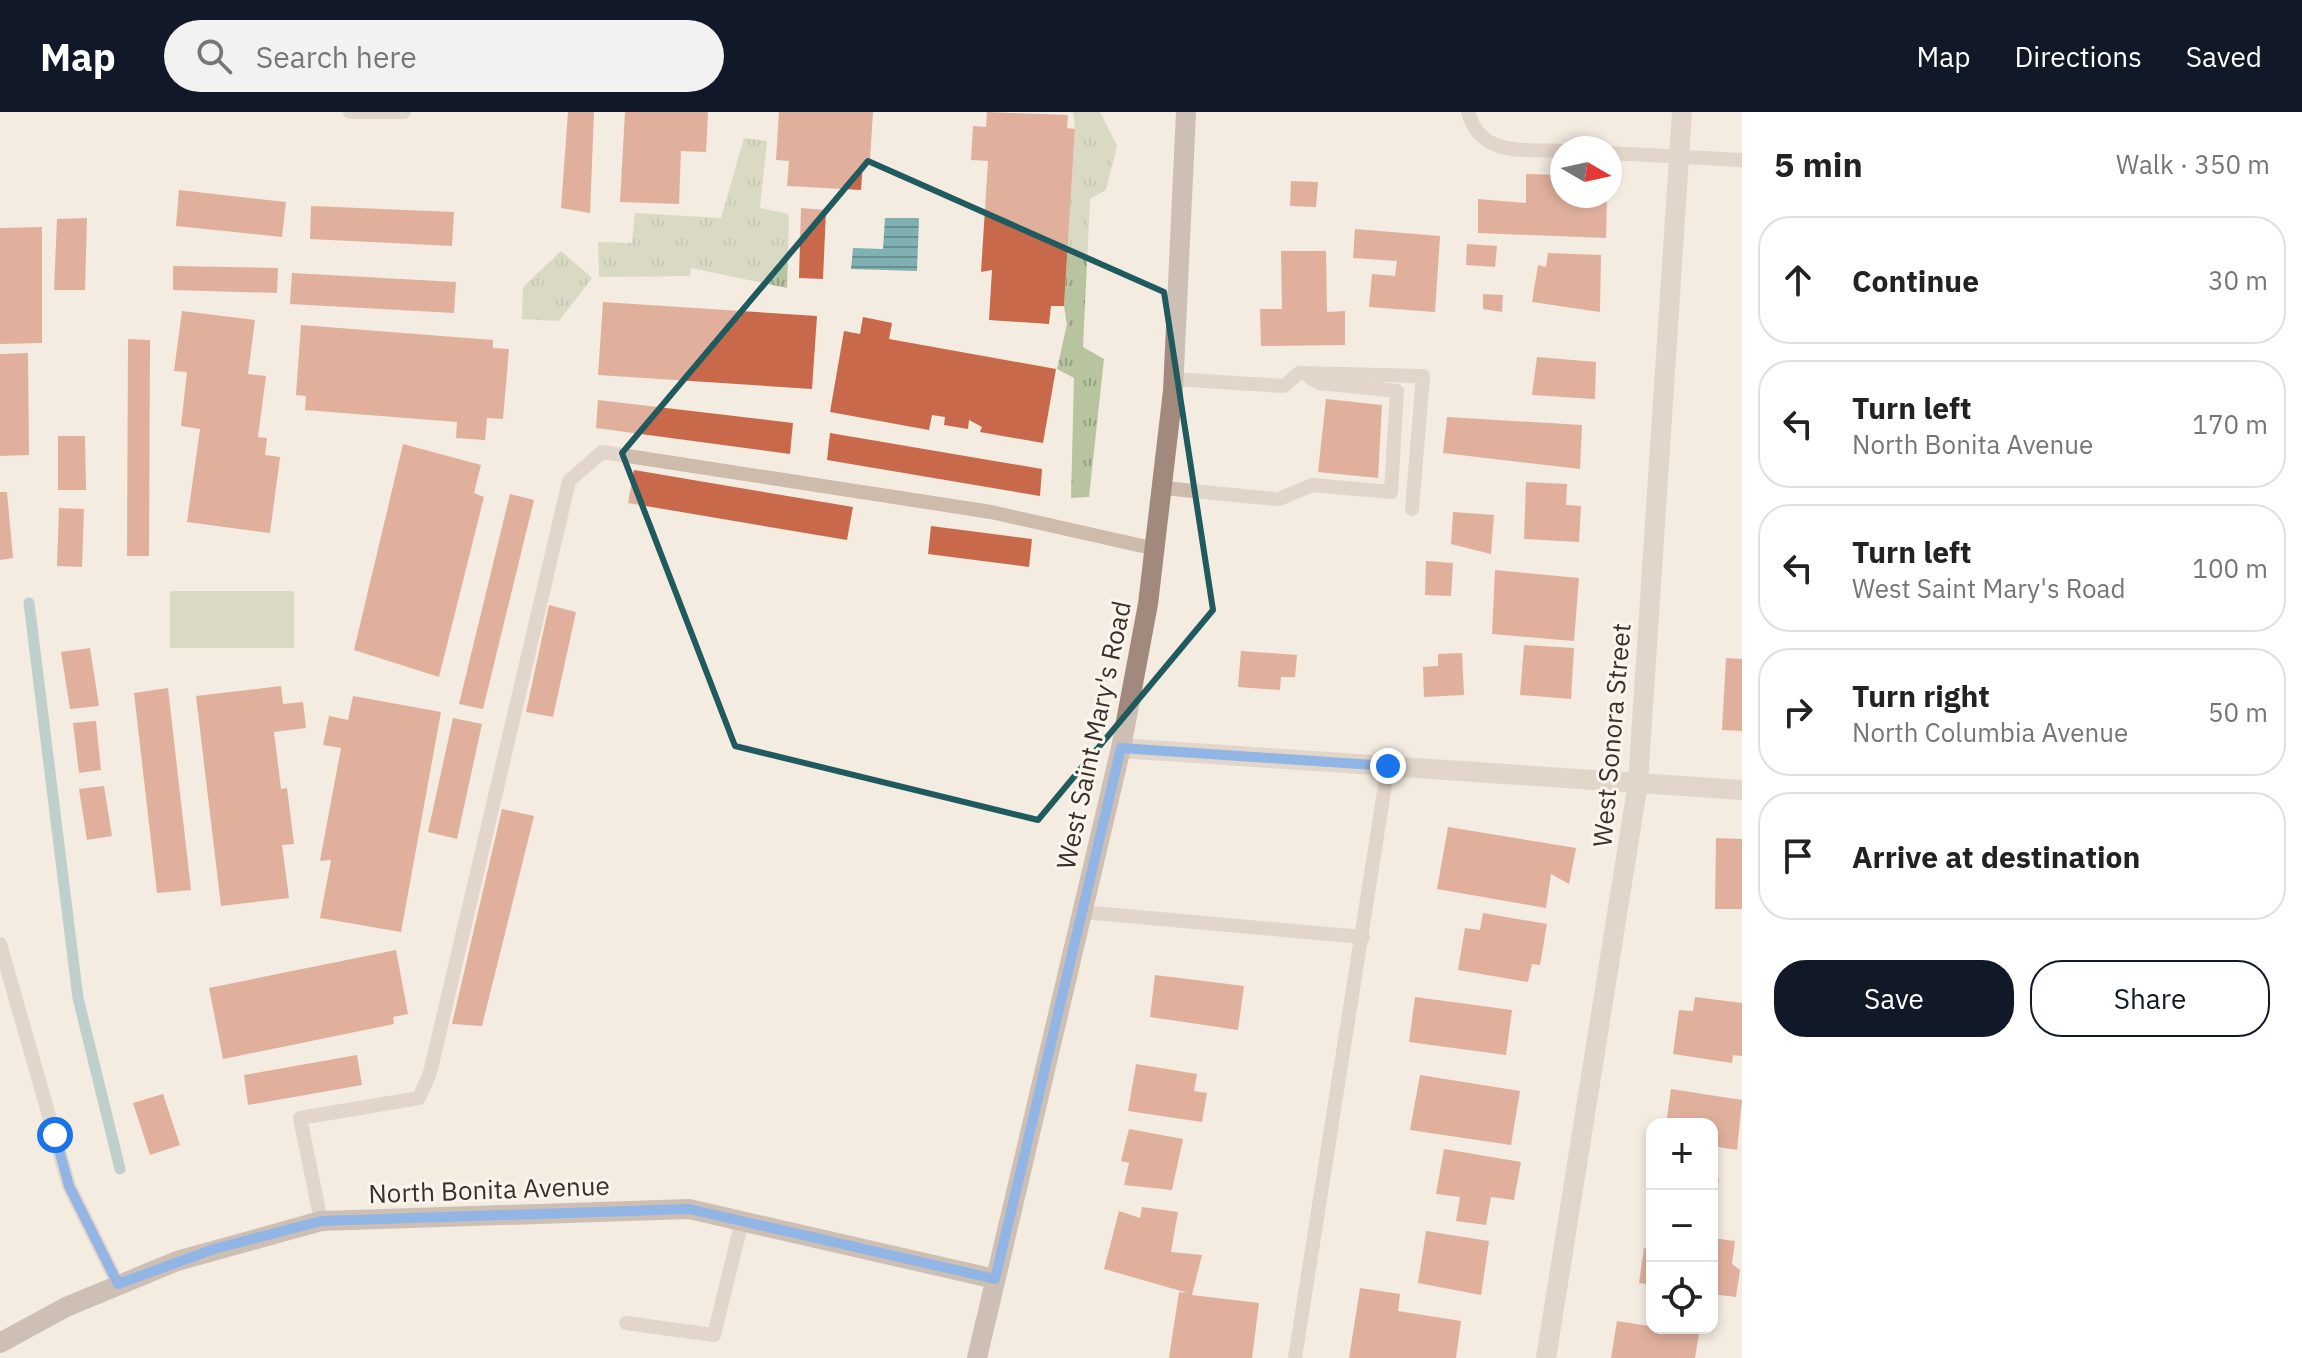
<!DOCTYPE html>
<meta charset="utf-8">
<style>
body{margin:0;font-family:"IBM Plex Sans",sans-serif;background:#f2f2f2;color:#222}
.controls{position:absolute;right:24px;bottom:24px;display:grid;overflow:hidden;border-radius:16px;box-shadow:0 4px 12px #0003}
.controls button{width:72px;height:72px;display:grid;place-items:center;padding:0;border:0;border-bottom:2px solid #e0e0e0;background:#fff;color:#222;font:40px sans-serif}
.compass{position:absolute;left:1550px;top:24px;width:72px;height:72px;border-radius:50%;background:#fff;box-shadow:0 4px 12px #0003;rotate:99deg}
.stop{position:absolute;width:24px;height:24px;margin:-18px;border:6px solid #1a73e8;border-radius:50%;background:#fff}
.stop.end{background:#1a73e8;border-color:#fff;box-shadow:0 2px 8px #0008}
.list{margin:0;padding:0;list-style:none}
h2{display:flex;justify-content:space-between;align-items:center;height:104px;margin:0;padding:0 32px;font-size:34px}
h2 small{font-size:26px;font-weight:400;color:#767676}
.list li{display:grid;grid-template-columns:52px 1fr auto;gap:24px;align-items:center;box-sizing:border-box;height:128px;margin:0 16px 16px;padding:0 16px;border:2px solid #e0e0e0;border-radius:32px}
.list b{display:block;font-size:30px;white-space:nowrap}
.list p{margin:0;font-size:26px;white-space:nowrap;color:#767676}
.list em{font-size:26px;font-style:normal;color:#767676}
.actions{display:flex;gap:16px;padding:24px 32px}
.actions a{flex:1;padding:18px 0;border:2px solid #111827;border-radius:32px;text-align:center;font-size:28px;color:#111827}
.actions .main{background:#111827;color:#fff}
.icon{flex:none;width:44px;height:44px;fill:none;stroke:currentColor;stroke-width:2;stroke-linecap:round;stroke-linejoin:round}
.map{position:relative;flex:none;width:1742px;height:1246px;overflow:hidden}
header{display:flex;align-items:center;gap:48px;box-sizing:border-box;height:112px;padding:0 40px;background:#111827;color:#fff}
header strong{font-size:38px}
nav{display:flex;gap:44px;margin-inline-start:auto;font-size:28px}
.search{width:560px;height:72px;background:#f2f2f2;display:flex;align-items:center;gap:20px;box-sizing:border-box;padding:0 28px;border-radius:44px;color:#767676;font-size:30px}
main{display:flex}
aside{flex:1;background:#fff}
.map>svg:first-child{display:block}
</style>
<header>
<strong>Map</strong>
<div class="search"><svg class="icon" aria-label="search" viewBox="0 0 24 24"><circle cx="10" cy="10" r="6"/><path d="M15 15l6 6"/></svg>Search here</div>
<nav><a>Map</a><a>Directions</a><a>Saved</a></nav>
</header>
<main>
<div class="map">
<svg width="1742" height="1246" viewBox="0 0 1742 1246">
<defs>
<pattern id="grass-tufts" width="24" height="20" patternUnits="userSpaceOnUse" patternTransform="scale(2)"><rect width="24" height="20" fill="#b8c4a0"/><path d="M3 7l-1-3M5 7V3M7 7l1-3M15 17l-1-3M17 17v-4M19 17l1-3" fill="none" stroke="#97a083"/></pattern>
<pattern id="water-rules" width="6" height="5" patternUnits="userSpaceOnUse" patternTransform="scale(2)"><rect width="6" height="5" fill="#7fb0b2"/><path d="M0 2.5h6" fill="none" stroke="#699091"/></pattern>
</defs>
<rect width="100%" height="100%" fill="#f4ebe1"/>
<g fill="url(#grass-tufts)">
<polygon points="1073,0 1100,0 1117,34 1106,78 1090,87 1083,235 1104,247 1089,385 1071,386 1074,266 1057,257 1067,212 1064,194 1075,17"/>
<polygon points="744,26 767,29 760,96 789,102 787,176 691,156 690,164 599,165 598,130 632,131 635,101 721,106"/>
<polygon points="561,139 592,166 559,209 522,207 523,175"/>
</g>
<rect fill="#b8c4a0" x="170" y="479" width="124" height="57"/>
<polygon fill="url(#water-rules)" points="885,106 919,106 917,159 851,157 853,136 883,137"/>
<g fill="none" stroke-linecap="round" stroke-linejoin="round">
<polyline stroke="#7fb0b2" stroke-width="11" points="29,491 78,886 120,1057"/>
</g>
<g fill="#c8694b">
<polygon points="568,0 594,0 590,101 561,96"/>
<polygon points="625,0 708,0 706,40 681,39 679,92 620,90"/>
<polygon points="779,0 873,0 870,48 863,50 861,78 787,74 789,49 776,48"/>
<polygon points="987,0 1068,3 1067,16 1075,17 1064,194 1051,194 1049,212 989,208 992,158 981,160 988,49 971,48 973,14 986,15"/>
<polygon points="1526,62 1562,63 1562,84 1607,84 1606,126 1478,121 1478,87 1526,91"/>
<polygon points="1291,69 1318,70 1316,95 1290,94"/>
<polygon points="179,78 286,90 282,125 176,114"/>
<polygon points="311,94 454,100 452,134 310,127"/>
<polygon points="801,96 826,98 823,167 799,166"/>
<polygon points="87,106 85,178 54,178 57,107"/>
<polygon points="42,115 42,231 0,232 0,116"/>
<polygon points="1355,117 1440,124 1435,200 1369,195 1372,162 1395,164 1397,149 1353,146"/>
<polygon points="1467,132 1497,134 1495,155 1466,153"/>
<polygon points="1281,139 1326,139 1327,200 1345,199 1345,233 1261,234 1260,197 1282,197"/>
<polygon points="1548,141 1601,143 1600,200 1532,190 1538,153 1546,155"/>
<polygon points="173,154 278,156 277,181 173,178"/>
<polygon points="292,161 456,170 454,201 290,192"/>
<polygon points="1483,182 1503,183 1502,200 1483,197"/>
<polygon points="603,190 817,204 812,277 598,263"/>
<polygon points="182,199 255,208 248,262 266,264 258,325 267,326 265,343 280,345 270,421 187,410 200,317 181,314 187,260 174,259"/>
<polygon points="863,205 892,211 889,227 1056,257 1043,331 980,320 982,315 969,308 968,317 944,313 945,305 932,303 929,318 830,300 844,219 860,222"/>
<polygon points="301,213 493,228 493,236 509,237 503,307 487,306 485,328 456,326 457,310 305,298 306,284 296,283"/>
<polygon points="128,227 150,228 149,444 127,444"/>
<polygon points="28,241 29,343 0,344 0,242"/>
<polygon points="1537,245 1596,250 1595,287 1532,283"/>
<polygon points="1326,287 1382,293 1378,366 1318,360"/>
<polygon points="598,288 793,311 790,342 596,316"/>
<polygon points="1447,305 1582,313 1580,357 1443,341"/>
<polygon points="830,321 1042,357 1040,384 827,348"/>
<polygon points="58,324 85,324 86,378 58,378"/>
<polygon points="403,332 481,353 474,381 484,385 439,565 354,538"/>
<polygon points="634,358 853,395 847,428 628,391"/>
<polygon points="1526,370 1567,372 1566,393 1581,394 1579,430 1524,427"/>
<polygon points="0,380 7,380 13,446 0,448"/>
<polygon points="510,382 534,388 483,597 459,592"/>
<polygon points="59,396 84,397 82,455 57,454"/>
<polygon points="1453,400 1494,403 1491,442 1451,432"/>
<polygon points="931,414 1032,427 1029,455 928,442"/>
<polygon points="1426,449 1453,451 1451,484 1425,483"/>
<polygon points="1495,458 1579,466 1574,529 1492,522"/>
<polygon points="549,493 576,500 553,605 526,600"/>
<polygon points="1524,533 1574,536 1571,587 1520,583"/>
<polygon points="90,536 99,594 70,597 61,540"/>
<polygon points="1241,539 1297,543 1295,565 1281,565 1280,578 1238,575"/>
<polygon points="1462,541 1464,583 1424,585 1423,555 1438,554 1438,542"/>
<polygon points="1726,546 1742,547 1742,619 1722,618"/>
<polygon points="281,574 283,592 303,590 306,616 274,620 281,677 287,676 294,732 282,733 289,786 221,794 196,584"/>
<polygon points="168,576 191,778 157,781 134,581"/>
<polygon points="353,584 441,600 401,820 320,806 331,748 320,749 341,636 323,633 329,604 348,608"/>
<polygon points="453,606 482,612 457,727 428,720"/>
<polygon points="96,609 101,658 79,661 73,611"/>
<polygon points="104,674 112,724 87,728 79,677"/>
<polygon points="502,697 534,704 482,914 452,912"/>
<polygon points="1448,715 1576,736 1569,772 1551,762 1546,796 1437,777"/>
<polygon points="1716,726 1742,727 1742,797 1715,797"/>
<polygon points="1483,801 1547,812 1540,853 1532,852 1528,870 1458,858 1465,816 1480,818"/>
<polygon points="396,838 408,902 393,905 394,912 223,947 209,876"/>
<polygon points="1155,863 1244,874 1238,918 1150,905"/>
<polygon points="1415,885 1512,898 1506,943 1409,930"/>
<polygon points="1695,885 1742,891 1742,944 1733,943 1732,951 1673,942 1679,898 1693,899"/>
<polygon points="357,943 362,973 248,993 244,963"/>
<polygon points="1136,952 1197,962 1194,979 1207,981 1202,1010 1128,999"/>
<polygon points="1420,963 1520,979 1511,1033 1410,1018"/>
<polygon points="1671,977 1742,988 1737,1038 1712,1034 1712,1012 1666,1012"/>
<polygon points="163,982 180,1033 150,1043 133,991"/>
<polygon points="1129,1017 1183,1027 1172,1078 1124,1073 1129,1051 1121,1049"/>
<polygon points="1444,1037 1521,1050 1514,1088 1491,1085 1486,1113 1456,1109 1460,1085 1436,1082"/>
<polygon points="1712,1066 1719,1067 1714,1103 1712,1103"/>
<polygon points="1142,1095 1178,1100 1171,1140 1202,1143 1192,1183 1259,1191 1252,1246 1169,1246 1179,1180 1188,1181 1104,1157 1119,1099 1140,1106"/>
<polygon points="1426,1119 1489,1129 1481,1183 1418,1171"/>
<polygon points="1712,1126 1735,1129 1732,1152 1740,1158 1736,1185 1712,1182"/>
<polygon points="1644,1136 1652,1137 1652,1173 1639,1171"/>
<polygon points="1360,1176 1400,1182 1398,1199 1461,1209 1456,1246 1349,1246"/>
<polygon points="1617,1209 1699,1222 1695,1246 1611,1246"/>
</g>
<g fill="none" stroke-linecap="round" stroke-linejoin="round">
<g stroke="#cdbbac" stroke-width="14">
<polyline points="350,0 404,0"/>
<path d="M1468,0C1480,45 1524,37 1562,39"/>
<polyline points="1610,41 1742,48"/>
<polyline points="1173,267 1284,274 1299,261 1423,264 1412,397"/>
<polyline points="1164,376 1274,387"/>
<polyline points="1279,387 1312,373 1391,380 1397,279 1319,271 1310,266"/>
<polyline points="1082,800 1363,825"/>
<polyline points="0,832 69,1074 118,1172"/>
<polyline points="321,1109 300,1006 419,986 430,961 569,369 602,340 991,400 1156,437"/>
<polyline points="626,1211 714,1223 742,1109"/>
<polyline points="1295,1246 1388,654"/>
</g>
<g stroke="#cdbbac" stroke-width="20">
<polyline points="1121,636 1742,678"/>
<polyline points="1546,1246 1638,671 1682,0"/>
</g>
<g stroke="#a18a7d" stroke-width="20">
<polyline points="0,1231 66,1195 177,1149 321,1109 689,1097 995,1167"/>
<polyline points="977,1246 1121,636 1148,492 1173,279 1186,0"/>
</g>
</g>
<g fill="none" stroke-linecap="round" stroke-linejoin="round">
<polyline stroke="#1a73e8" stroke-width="10" points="55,1023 69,1074 118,1172 214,1137 321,1109 689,1097 995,1167 1121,636 1388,654"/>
</g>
<path d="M0 0H1742V1246H0ZM868,49L1164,180L1213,498L1038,708L735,634L622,341Z" fill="#f4ebe1" fill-opacity=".55" fill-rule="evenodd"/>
<path fill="none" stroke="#1f5a5e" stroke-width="6" stroke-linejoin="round" d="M868,49L1164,180L1213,498L1038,708L735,634L622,341Z"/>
<g text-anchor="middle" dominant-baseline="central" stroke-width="6" stroke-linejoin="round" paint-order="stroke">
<g font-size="26" fill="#3b302b" stroke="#fbf5ee">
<text transform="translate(1093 623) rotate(-78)">West Saint Mary's Road</text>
<text transform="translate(1611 623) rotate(-85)">West Sonora Street</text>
<text transform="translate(489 1077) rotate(-2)">North Bonita Avenue</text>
</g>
</g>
</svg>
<div class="controls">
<button>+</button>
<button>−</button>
<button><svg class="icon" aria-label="locate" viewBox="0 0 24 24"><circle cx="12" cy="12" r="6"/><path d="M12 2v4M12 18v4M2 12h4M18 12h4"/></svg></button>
</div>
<svg class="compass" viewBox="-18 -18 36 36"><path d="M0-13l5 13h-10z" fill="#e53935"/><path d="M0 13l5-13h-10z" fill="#767676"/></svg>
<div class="stop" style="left:55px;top:1023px"></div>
<div class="stop end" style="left:1388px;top:654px"></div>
</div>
<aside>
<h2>5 min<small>Walk · 350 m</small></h2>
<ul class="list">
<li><svg class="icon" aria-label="ahead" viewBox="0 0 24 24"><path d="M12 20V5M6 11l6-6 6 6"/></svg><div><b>Continue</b></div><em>30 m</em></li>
<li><svg class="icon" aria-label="left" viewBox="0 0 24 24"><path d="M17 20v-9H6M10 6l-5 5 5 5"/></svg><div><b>Turn left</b><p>North Bonita Avenue</p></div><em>170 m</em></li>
<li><svg class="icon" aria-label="left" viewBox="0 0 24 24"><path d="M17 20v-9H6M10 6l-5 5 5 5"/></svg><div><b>Turn left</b><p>West Saint Mary's Road</p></div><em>100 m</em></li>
<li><svg class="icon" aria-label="right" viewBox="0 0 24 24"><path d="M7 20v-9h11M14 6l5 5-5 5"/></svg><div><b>Turn right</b><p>North Columbia Avenue</p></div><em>50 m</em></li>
<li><svg class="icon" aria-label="arrive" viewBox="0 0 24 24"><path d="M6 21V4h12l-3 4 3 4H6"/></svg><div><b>Arrive at destination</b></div></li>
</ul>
<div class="actions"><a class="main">Save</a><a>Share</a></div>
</aside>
</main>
